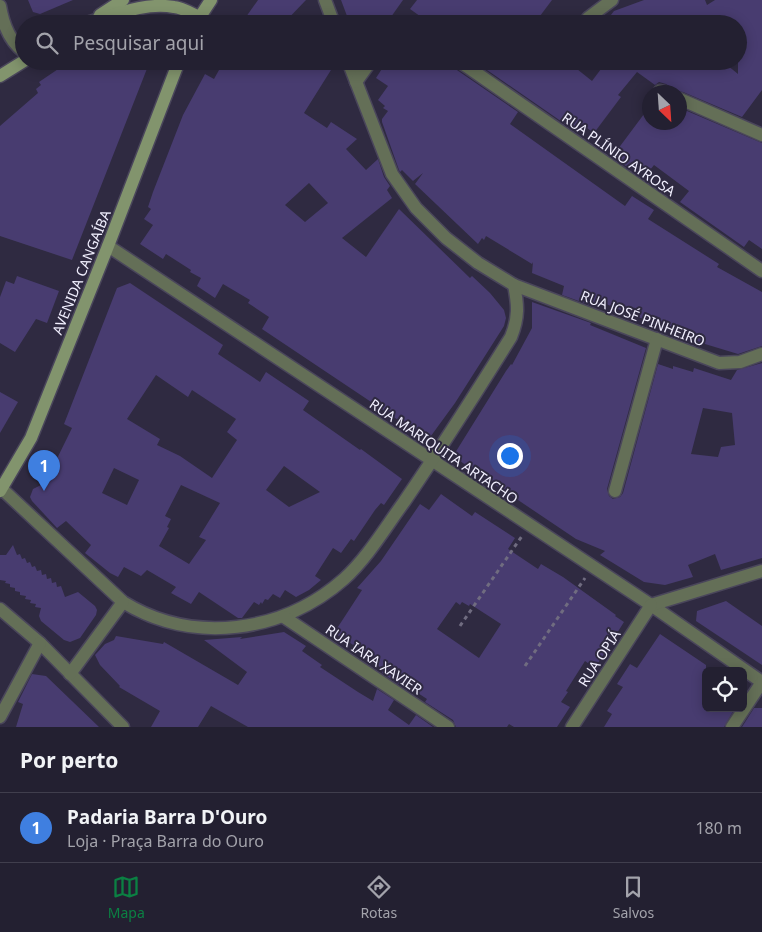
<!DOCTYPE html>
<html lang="pt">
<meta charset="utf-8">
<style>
body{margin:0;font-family:"Noto Sans",sans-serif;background:#2b2839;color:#f1f3f6}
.controls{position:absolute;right:15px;bottom:15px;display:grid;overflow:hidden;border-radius:8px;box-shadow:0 2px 12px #0003}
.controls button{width:45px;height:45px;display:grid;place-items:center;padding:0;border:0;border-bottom:1px solid #403e4d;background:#232031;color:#f1f3f6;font:25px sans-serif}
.compass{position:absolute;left:642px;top:85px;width:45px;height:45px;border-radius:50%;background:#232031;box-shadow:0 2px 12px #0003;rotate:155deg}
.you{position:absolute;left:509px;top:455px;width:18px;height:18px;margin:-12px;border:4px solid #fff;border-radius:50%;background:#1a73e8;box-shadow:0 0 0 8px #1a73e833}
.badge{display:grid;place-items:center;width:32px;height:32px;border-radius:50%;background:#0b8043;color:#fff;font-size:16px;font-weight:700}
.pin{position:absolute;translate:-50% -41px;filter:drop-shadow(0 1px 2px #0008)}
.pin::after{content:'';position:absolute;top:26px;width:18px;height:15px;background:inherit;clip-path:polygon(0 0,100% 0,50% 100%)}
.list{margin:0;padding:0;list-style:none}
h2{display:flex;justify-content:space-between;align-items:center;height:65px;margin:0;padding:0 20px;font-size:21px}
h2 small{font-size:16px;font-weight:400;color:#a3a3ab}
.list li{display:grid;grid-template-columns:32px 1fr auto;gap:15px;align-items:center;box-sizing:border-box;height:70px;padding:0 20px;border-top:1px solid #403e4d}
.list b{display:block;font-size:19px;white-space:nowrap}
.list p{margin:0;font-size:16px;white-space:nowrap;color:#a3a3ab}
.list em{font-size:16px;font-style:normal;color:#a3a3ab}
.icon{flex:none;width:28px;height:28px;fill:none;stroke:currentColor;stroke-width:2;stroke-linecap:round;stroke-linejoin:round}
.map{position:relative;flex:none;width:762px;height:727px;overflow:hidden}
.search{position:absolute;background:#232031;box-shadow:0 2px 12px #0003;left:15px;right:15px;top:15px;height:55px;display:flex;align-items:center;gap:12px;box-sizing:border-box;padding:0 18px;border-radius:28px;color:#a3a3ab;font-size:19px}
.sheet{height:135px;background:#232031}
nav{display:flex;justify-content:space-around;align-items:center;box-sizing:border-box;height:70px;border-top:1px solid #403e4d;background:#232031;font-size:14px;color:#a3a3ab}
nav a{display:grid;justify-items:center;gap:2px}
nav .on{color:#0b8043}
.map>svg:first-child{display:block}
</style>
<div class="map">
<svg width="762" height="727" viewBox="0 0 762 727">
<rect width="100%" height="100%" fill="#2f2a41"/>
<g fill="#483c70" fill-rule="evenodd">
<polygon points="28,0 73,0 40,14 33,12"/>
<polygon points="258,0 306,0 283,24 241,24"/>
<polygon points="341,0 403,0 386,24 350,24"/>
<polygon points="417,0 552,0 534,24 431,24 410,9"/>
<polygon points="644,0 705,0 707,5 715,0 762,0 762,90 742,117 683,92 678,91 666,84 659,82 655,85 637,72 618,95 621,97 594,133 584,126 578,133 474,61 567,61 592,81 607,61 722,61 738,74 738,24 604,24 614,11"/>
<polygon points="70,61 150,61 72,260 0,236 0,126 38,93 36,89 41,85 39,82"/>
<path d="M224,61H316L331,70L304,113L327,128L331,122L357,139L346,149L366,170L378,159L384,177L390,186L387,190L392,198L342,238L366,257L399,209L470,278L472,276L490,293L504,310L506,318L504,326L455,403L428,440L262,329L269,317L248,303L250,300L223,284L215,298L197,286L201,278L190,272L191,270L166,254L163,259L140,244L153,225L144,219L151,209L148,207L153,192L183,115L205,74L214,79ZM309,183L328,203L305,222L285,205Z"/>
<polygon points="387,61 451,61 454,68 518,112 510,124 625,206 632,196 654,210 648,219 719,264 717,267 762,292 762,346 738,354 705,344 601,302 598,308 562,295 564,286 532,273 533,262 532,264 486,236 484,240 482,238 478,244 415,184 423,173 413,181 402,170 400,172 399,170 382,122 382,119 388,111 383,108 385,106 378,100 388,86 376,78"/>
<polygon points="650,106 650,122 680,122 680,108 762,143 762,249 749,240 744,247 680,202 689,191 654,165 650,170 634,161 629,168 612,157"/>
<polygon points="17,276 59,291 47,323 36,319 15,352 0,343 0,297 6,281 14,284"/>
<path d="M130,283L223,345L218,354L260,382L266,372L309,401L303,410L360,450L361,449L402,479L384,505L381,503L375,510L354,541L351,539L341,553L333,548L315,576L321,580L309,590L296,597L285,590L280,598L273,594L268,600L265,599L262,604L261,602L259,605L254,602L242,618H238L199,592L191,604L171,593L176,587L147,570L141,576L124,567L118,577L110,573L85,553L91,545L66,521L57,528L32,501L30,497L33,489L45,483L72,428L64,424L117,288ZM156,375L188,397L192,390L236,419L227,432L237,440L212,478L180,456L157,445L160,439L127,419ZM284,466L320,492L289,507L266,490ZM114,468L139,480L127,505L102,493ZM181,485L220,503L199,537L206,540L189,564L159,546L169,528L167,527L171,519L165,516Z"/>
<path d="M532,302L591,323L590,325L646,348L607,489L609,496L613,499L620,497L623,493L658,364L673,369V366L693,372L694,368L731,380L737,370L762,363V558L721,570L715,554L688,565L693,577L665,585L644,582L600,555L605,551L576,539L457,459L455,453L506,371L511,364L512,365L532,328ZM703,408L732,413L735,445L721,447L718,457L691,454Z"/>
<polygon points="0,392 18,402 0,433"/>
<path d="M441,494L472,516L475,512L515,538L508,549L538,569L541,564L563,577L616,615L615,616L624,622L595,668L585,661L566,691L568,692L561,702L570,707L557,727H514L509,724L507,727H456L453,720L425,702L427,699L404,684L403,687L382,673L383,669L369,660L371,656L334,633L362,590L357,588L381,561L420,504L429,510ZM456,602L460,605L462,602L469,606L470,604L501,624L479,658L437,629Z"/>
<polygon points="13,545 17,555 20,554 22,559 25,558 27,563 30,562 32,567 35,566 37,571 41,570 42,575 46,574 47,579 51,578 52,583 56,582 57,587 61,586 65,597 78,592 95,606 97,610 96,615 80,638 70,642 64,640 41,621 39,616 41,608 35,607 36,604 30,603 31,600 25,599 26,596 20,595 20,592 15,591 15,588 10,587 10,584 5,583 6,581 0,580 0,555 6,555"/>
<polygon points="726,601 762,626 762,665 696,621 697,611"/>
<polygon points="284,632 306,646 302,651 322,665 320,667 358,692 373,701 377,689 394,700 388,710 409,725 416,715 433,727 248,727 211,706 198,727 151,727 160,711 119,687 120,686 100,665 95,655 105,644 114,640 116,636 163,644 164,642 238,685 247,672 204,640 242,637 240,639"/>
<polygon points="660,634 706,665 706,708 735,708 724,727 604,727 612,714 607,711 623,687 617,684 630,664 637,668"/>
<polygon points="32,674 46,676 99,727 16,727 23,704 18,702"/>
<polygon points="754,708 762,708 762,727 742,727"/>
</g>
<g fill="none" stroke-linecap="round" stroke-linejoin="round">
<defs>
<g id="street">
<polyline points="325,0 334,24"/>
<path d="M0,6C3,24 9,41 24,52"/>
<polyline points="588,18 612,0"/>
<polyline points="348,61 392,174 416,208 446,238 478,263 514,285 719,363 740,362 762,354"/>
<polyline points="459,61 762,271"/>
<polyline points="356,82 371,61"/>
<polyline points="660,91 664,92"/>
<polyline points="680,99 762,135"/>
<polyline points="108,246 651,605 762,682"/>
<path d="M2,489L123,602C193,645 283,633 344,579C368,557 385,528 404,502C441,448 476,393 511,337C519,317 518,305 514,285"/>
<polyline points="615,491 657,339"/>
<polyline points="651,605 762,571"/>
<polyline points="0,609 40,643 123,727"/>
<polyline points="284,617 448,727"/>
<polyline points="70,674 123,602"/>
<polyline points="0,717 40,643"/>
<polyline points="572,727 651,605"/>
<polyline points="732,727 762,682"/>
</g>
<g id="secondary">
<polyline points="100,15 123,0"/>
<path d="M90,22C117,14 146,2 174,7C183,8 192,14 199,17"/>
<polyline points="196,23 211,0"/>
<polyline points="0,76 24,61"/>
<polyline points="0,491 31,438 108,246 179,61"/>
</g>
</defs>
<use href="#street" stroke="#4a465b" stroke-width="15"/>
<use href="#secondary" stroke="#4a465b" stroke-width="15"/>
<g stroke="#706c80" stroke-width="3" stroke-dasharray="4 4" stroke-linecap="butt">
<polyline points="460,626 522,536"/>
<polyline points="525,666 585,578"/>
</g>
<use href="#street" stroke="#646f57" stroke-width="12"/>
<use href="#secondary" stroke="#82946d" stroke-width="12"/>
</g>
<g text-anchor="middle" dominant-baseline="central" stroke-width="4" stroke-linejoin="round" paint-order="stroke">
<g font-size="14" fill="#f1effe" stroke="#2f2a41">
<text transform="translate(619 154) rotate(35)">RUA PLÍNIO AYROSA</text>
<text transform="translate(81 272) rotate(-68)">AVENIDA CANGAÍBA</text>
<text transform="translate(643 318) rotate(21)">RUA JOSÉ PINHEIRO</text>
<text transform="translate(444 451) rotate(34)">RUA MARIQUITA ARTACHO</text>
<text transform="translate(599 658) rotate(-57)">RUA OPIÁ</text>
<text transform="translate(374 659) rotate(34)">RUA IARA XAVIER</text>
</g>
</g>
</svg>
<div class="controls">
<button><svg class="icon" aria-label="locate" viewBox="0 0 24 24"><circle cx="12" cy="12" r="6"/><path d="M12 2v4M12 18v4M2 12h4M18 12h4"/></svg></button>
</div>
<svg class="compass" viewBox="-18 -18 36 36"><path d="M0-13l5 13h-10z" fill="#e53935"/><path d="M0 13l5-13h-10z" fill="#a3a3ab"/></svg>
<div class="you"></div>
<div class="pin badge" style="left:44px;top:491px;background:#3f7fe0">1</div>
<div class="search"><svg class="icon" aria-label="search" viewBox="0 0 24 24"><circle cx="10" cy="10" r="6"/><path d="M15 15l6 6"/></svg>Pesquisar aqui</div>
</div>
<section class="sheet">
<h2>Por perto<small></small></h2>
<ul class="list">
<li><span class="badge" style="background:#3f7fe0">1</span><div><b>Padaria Barra D'Ouro</b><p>Loja · Praça Barra do Ouro</p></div><em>180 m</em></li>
</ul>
</section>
<nav>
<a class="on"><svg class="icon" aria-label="map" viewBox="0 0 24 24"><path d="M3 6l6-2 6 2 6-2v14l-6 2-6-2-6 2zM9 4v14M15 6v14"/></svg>Mapa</a>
<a><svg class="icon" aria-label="directions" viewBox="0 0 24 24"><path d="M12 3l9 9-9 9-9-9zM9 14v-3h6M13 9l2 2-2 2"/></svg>Rotas</a>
<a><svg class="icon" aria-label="saved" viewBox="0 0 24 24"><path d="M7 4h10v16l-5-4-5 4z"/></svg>Salvos</a>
</nav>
